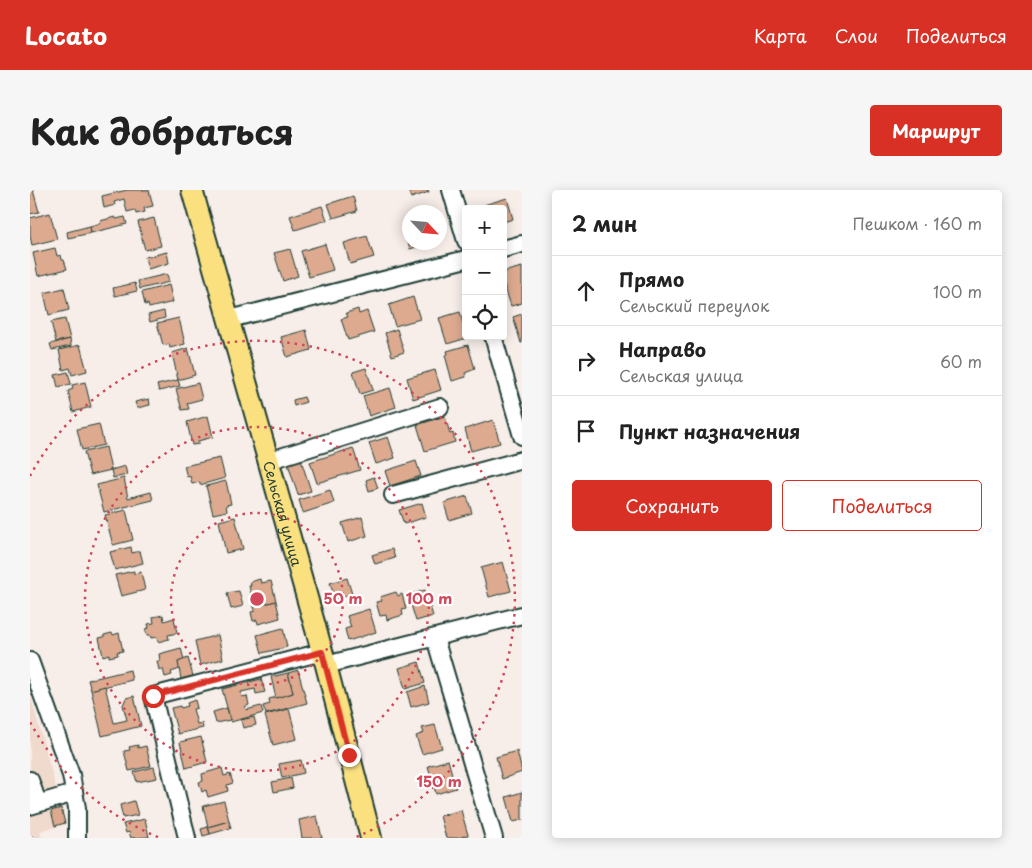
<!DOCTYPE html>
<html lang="ru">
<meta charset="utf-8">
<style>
body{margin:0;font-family:"Playpen Sans",sans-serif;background:#f6f6f6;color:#222}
.controls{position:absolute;right:15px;top:15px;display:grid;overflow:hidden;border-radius:5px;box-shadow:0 2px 12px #0003}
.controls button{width:45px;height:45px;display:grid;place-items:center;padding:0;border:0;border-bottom:1px solid #e0e0e0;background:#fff;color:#222;font:25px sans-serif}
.compass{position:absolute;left:372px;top:15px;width:45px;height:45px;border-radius:50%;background:#fff;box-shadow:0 2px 12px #0003;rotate:116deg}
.stop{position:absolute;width:15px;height:15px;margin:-11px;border:4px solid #d93025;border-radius:50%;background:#fff}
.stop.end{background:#d93025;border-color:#fff;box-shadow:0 1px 5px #0008}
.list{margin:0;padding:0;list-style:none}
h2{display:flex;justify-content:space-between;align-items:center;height:65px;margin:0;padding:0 20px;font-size:21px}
h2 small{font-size:16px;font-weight:400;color:#767676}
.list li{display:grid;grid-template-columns:32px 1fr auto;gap:15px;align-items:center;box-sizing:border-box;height:70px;padding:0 20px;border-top:1px solid #e0e0e0}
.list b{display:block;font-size:19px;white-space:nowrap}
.list p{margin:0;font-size:16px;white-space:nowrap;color:#767676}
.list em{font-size:16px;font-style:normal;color:#767676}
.actions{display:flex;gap:10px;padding:15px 20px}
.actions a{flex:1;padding:11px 0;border:1px solid #d93025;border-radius:5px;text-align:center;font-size:18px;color:#d93025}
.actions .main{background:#d93025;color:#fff}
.icon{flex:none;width:28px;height:28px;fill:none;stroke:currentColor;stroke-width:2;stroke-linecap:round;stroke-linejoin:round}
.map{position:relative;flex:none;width:492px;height:648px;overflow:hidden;border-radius:5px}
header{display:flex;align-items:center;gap:30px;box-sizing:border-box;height:70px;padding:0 25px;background:#d93025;color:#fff}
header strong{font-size:24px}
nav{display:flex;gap:28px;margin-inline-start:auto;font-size:18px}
.intro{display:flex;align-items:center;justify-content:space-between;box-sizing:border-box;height:120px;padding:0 30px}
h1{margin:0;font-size:35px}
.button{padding:12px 22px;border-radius:5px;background:#d93025;color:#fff;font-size:18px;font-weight:700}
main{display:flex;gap:30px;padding:0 30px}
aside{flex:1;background:#fff;border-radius:5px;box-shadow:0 2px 12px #0003}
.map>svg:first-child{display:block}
</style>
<header>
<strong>Locato</strong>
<nav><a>Карта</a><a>Слои</a><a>Поделиться</a></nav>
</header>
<div class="intro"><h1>Как добраться</h1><a class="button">Маршрут</a></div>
<main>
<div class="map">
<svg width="492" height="648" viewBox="0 0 492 648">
<rect width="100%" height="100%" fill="#f8eee9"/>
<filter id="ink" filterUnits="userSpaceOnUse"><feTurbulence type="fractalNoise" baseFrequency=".02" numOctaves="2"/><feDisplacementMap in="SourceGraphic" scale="10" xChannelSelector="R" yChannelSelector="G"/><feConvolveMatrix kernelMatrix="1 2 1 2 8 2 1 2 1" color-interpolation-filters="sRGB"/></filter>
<g filter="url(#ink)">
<polygon fill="#f0dace" points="0,503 36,634 10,641 12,648 0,648"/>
<g fill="#ddaa90" stroke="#1f3d34">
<polygon points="0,0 3,0 9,22 0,24"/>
<polygon points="97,0 119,0 123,16 114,18 115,22 106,24 105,20 97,22 94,9 84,12 85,15 74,18 72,6"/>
<polygon points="378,0 398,0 399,2 381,8"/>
<polygon points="323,6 327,21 303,28 298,14"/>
<polygon points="477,8 483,29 473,32 473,19 455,19 454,15"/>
<polygon points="292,16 297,30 265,40 260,26"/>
<polygon points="20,23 27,49 2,55 0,46 0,28"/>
<polygon points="85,27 86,29 95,27 97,34 61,43 60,36 71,33 70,31"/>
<polygon points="124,28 131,56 115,60 108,32"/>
<polygon points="380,35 380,52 403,52 380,59 373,37"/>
<polygon points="60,36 61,43 38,48 37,42"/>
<polygon points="337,46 344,67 320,74 314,53"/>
<polygon points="295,54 303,80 279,87 271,61"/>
<polygon points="25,58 27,66 31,65 32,70 34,70 37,79 8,86 3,63"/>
<polygon points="260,59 268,86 253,91 244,63"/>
<polygon points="137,62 139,73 118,79 115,67"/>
<polygon points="492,77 492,113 481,116 473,91 473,82"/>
<polygon points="137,84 139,92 110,99 108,91"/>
<polygon points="105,93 107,101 85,106 83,98"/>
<polygon points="139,95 143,112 119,118 118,114 115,115 112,102"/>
<polygon points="34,98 39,120 19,125 14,103"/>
<polygon points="383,107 390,129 365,136 359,115"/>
<polygon points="328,119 329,124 337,121 344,142 318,150 311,129 318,127 316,123"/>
<polygon points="134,121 135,128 120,132 118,125"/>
<polygon points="430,122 436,146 437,148 417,154 409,128"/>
<polygon points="492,124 492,153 491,153 483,127"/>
<polygon points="149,128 155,154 140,158 139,154 133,155 127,133"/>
<polygon points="35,129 40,149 26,152 21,132"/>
<polygon points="367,139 374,162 362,166 355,143"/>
<polygon points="276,140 281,160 257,167 251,147"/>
<polygon points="40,149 41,156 22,160 20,154"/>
<polygon points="50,155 57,181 42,185 40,178 33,180 29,160"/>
<polygon points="438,155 445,179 435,183 436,187 422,191 415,165 418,164 417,161"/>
<polygon points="158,158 165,185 148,190 142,163"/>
<polygon points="336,178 343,200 330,204 323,182"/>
<polygon points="405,180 411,200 383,209 377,188"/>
<polygon points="38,182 41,194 28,197 25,185"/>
<polygon points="148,190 150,196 129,201 127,195"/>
<polygon points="55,192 61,217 43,222 38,201 43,199 42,195"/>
<polygon points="168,193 172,209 157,213 159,219 152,220 146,199"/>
<polygon points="360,198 366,217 339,226 333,206"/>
<polygon points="274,207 276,212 264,216 263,210"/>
<polygon points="119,209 120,215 107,218 105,212"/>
<polygon points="178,226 183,247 168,251 169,254 162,255 157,232"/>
<polygon points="415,226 420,244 423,243 425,252 395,261 387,235"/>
<polygon points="463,230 470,253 441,261 435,239"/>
<polygon points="69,234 74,255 52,260 47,239"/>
<polygon points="358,247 365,268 346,274 339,253"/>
<polygon points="76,257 81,280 60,285 54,262"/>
<polygon points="323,258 330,280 287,293 280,272"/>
<polygon points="190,268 195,288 170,295 170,292 162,294 160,286 157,287 154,276"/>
<polygon points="271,270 281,301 268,305 258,274"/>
<polygon points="386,271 391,286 360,296 355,281"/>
<polygon points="95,276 97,285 83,288 81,280"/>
<polygon points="344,287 348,298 339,301 336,290"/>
<polygon points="94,288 98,308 121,302 123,310 74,322 67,295"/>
<polygon points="196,291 201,314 196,315 197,321 183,324 176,296"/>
<polygon points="300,300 304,313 273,323 269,310"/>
<polygon points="437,306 442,323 419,330 414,313"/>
<polygon points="392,313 396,327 374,334 369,320"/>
<polygon points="96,320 103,350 83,355 75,325"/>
<polygon points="205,327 213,359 196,363 189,331"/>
<polygon points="332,327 337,346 318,352 312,333"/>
<polygon points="101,357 102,363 110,361 113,373 85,380 80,362"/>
<polygon points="362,359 365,368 345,374 342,365"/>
<polygon points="473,372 481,401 459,407 451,378"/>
<polygon points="104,381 104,384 111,382 115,400 91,406 85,385"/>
<polygon points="317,388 322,404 305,409 300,393"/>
<polygon points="230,389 231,393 241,391 246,411 224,417 219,396 221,396 220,392"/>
<polygon points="395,400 403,426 386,431 378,405"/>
<polygon points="209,401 213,416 201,419 197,403"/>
<polygon points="366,402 368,406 372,404 376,419 372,420 373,425 357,430 356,425 350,426 346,412 352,411 350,407"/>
<polygon points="246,411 250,428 228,434 227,430 223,431 221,422 225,421 224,417"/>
<polygon points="339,419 346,442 318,451 315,439 321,437 317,426"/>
<polygon points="133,425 134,431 144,428 147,443 138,445 139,449 128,452 127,447 121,448 120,445 117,445 115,439 119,438 118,434 124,433 123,427"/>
<polygon points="253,438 257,457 232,463 227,445"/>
<polygon points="82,443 83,445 89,443 93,461 87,462 88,465 79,467 79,464 73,466 69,448 74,447 74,445"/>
<polygon points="188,445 193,469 170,475 165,451"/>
<polygon points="151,458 154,470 148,472 150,479 141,482 142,485 135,487 133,479 129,480 127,471 130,471 129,464"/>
<polygon points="158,468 163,486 151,489 148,472"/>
<polygon points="389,472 395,493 375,499 369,478"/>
<polygon points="100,480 102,490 61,500 58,490"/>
<polygon points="268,480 277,513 236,524 233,516 240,514 239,509 263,503 258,483"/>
<polygon points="258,483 263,503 246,508 241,487"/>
<polygon points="231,489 235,502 226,504 225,499 211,502 212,507 217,506 219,515 215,517 216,520 231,516 233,523 201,532 192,499"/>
<polygon points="75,496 84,533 97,530 93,515 96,508 104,506 111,536 72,546 61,500"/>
<polygon points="395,496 399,512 381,517 377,502"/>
<polygon points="165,510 167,518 163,519 167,534 172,533 173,538 148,544 141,518 150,516 151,518 158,516 157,513"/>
<polygon points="197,518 200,530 186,533 183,522"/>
<polygon points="259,519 267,549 243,555 235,525"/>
<polygon points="224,527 226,535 213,538 211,530"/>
<polygon points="405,535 412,558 392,564 386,546 394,543 392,538"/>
<polygon points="171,547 177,572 156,578 150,552"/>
<polygon points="108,555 108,558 116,556 121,576 99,581 94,561 100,560 99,557"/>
<polygon points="487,561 492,582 472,589 466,567"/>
<polygon points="271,570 274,583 252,588 249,574"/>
<polygon points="418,570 426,598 406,604 398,576"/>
<polygon points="124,577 127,588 107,592 104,582"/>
<polygon points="192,578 194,586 200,584 203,593 197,595 198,601 178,607 176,600 172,602 169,592 173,591 172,584"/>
<polygon points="261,588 263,598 244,602 242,592"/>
<polygon points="492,602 492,630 483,632 476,607"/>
<polygon points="104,611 108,625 93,628 90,615"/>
<polygon points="194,611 199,631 178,637 173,616"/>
<polygon points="31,618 35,633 25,636 21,621"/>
<polygon points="431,620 438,645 428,648 416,648 410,626"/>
<polygon points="287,626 292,648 272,648 269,630"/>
<polygon points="115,629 119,647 101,648 99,642 96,643 93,634"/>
<polygon points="199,631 201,638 180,644 178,637"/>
<polygon points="178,637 180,644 173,646 171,639"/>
</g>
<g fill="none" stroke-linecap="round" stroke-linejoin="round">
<defs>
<g id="minor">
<polyline points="421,0 436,51"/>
<polyline points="473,59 492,54"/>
<polyline points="200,129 436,69"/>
<polyline points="463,146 492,246"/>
<polyline points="238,271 410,217"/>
<polyline points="363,305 492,270"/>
<polyline points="405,448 464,648"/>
<polyline points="0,471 41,585 47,618 47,648"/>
<polyline points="296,475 492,425"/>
<polyline points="0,590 8,613"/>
<polyline points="0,616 44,603"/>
<polyline points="157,648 123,506 292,462"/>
</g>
<g id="major">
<path id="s1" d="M162,0L296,475L341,648"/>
</g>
</defs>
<use href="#minor" stroke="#1f3d34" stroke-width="20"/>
<use href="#major" stroke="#1f3d34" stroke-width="24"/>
<polyline stroke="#1f3d34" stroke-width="2" stroke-dasharray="1 4" stroke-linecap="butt" points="2,646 3,648"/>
<use href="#minor" stroke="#fff" stroke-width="16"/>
<use href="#major" stroke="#fbe080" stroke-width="20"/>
</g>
</g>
<g fill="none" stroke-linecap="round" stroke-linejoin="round" filter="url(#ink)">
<polyline stroke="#d93025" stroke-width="6" points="123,506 292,462 319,565"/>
</g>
<g fill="none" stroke="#d1495b" stroke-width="2.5" stroke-dasharray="2.5 5">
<circle cx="227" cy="409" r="86"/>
<circle cx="227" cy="409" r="172"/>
<path d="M128 647A258 258 0 0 1 0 532M0 286A258 258 0 1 1 326 647"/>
</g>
<g text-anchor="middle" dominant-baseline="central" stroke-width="4.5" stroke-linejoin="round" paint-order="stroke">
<g font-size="14" fill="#1f3d34" stroke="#fff">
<text stroke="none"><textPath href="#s1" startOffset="336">Сельская улица</textPath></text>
</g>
</g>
<circle cx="227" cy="409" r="8" fill="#d1495b" stroke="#fff" stroke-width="2.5"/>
<g font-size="15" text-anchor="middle" font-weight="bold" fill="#d1495b" stroke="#fff" stroke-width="4.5" stroke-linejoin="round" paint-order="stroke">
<text x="313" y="414">50 m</text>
<text x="399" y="414">100 m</text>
<text x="409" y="597">150 m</text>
</g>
</svg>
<div class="controls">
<button>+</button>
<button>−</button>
<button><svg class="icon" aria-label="locate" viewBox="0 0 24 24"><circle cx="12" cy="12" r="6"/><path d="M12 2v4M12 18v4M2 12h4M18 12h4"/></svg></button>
</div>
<svg class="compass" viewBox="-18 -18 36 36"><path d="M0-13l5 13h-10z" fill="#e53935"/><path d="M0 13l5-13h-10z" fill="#767676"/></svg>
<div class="stop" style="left:123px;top:506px"></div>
<div class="stop end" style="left:319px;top:565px"></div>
</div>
<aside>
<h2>2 мин<small>Пешком · 160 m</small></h2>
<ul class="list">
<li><svg class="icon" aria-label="ahead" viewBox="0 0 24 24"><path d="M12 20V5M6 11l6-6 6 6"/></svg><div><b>Прямо</b><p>Сельский переулок</p></div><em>100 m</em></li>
<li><svg class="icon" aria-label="right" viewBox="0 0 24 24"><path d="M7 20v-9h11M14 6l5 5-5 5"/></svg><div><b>Направо</b><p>Сельская улица</p></div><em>60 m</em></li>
<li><svg class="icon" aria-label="arrive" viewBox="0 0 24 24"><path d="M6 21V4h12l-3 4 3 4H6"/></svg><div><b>Пункт назначения</b></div></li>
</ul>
<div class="actions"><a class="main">Сохранить</a><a>Поделиться</a></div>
</aside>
</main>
